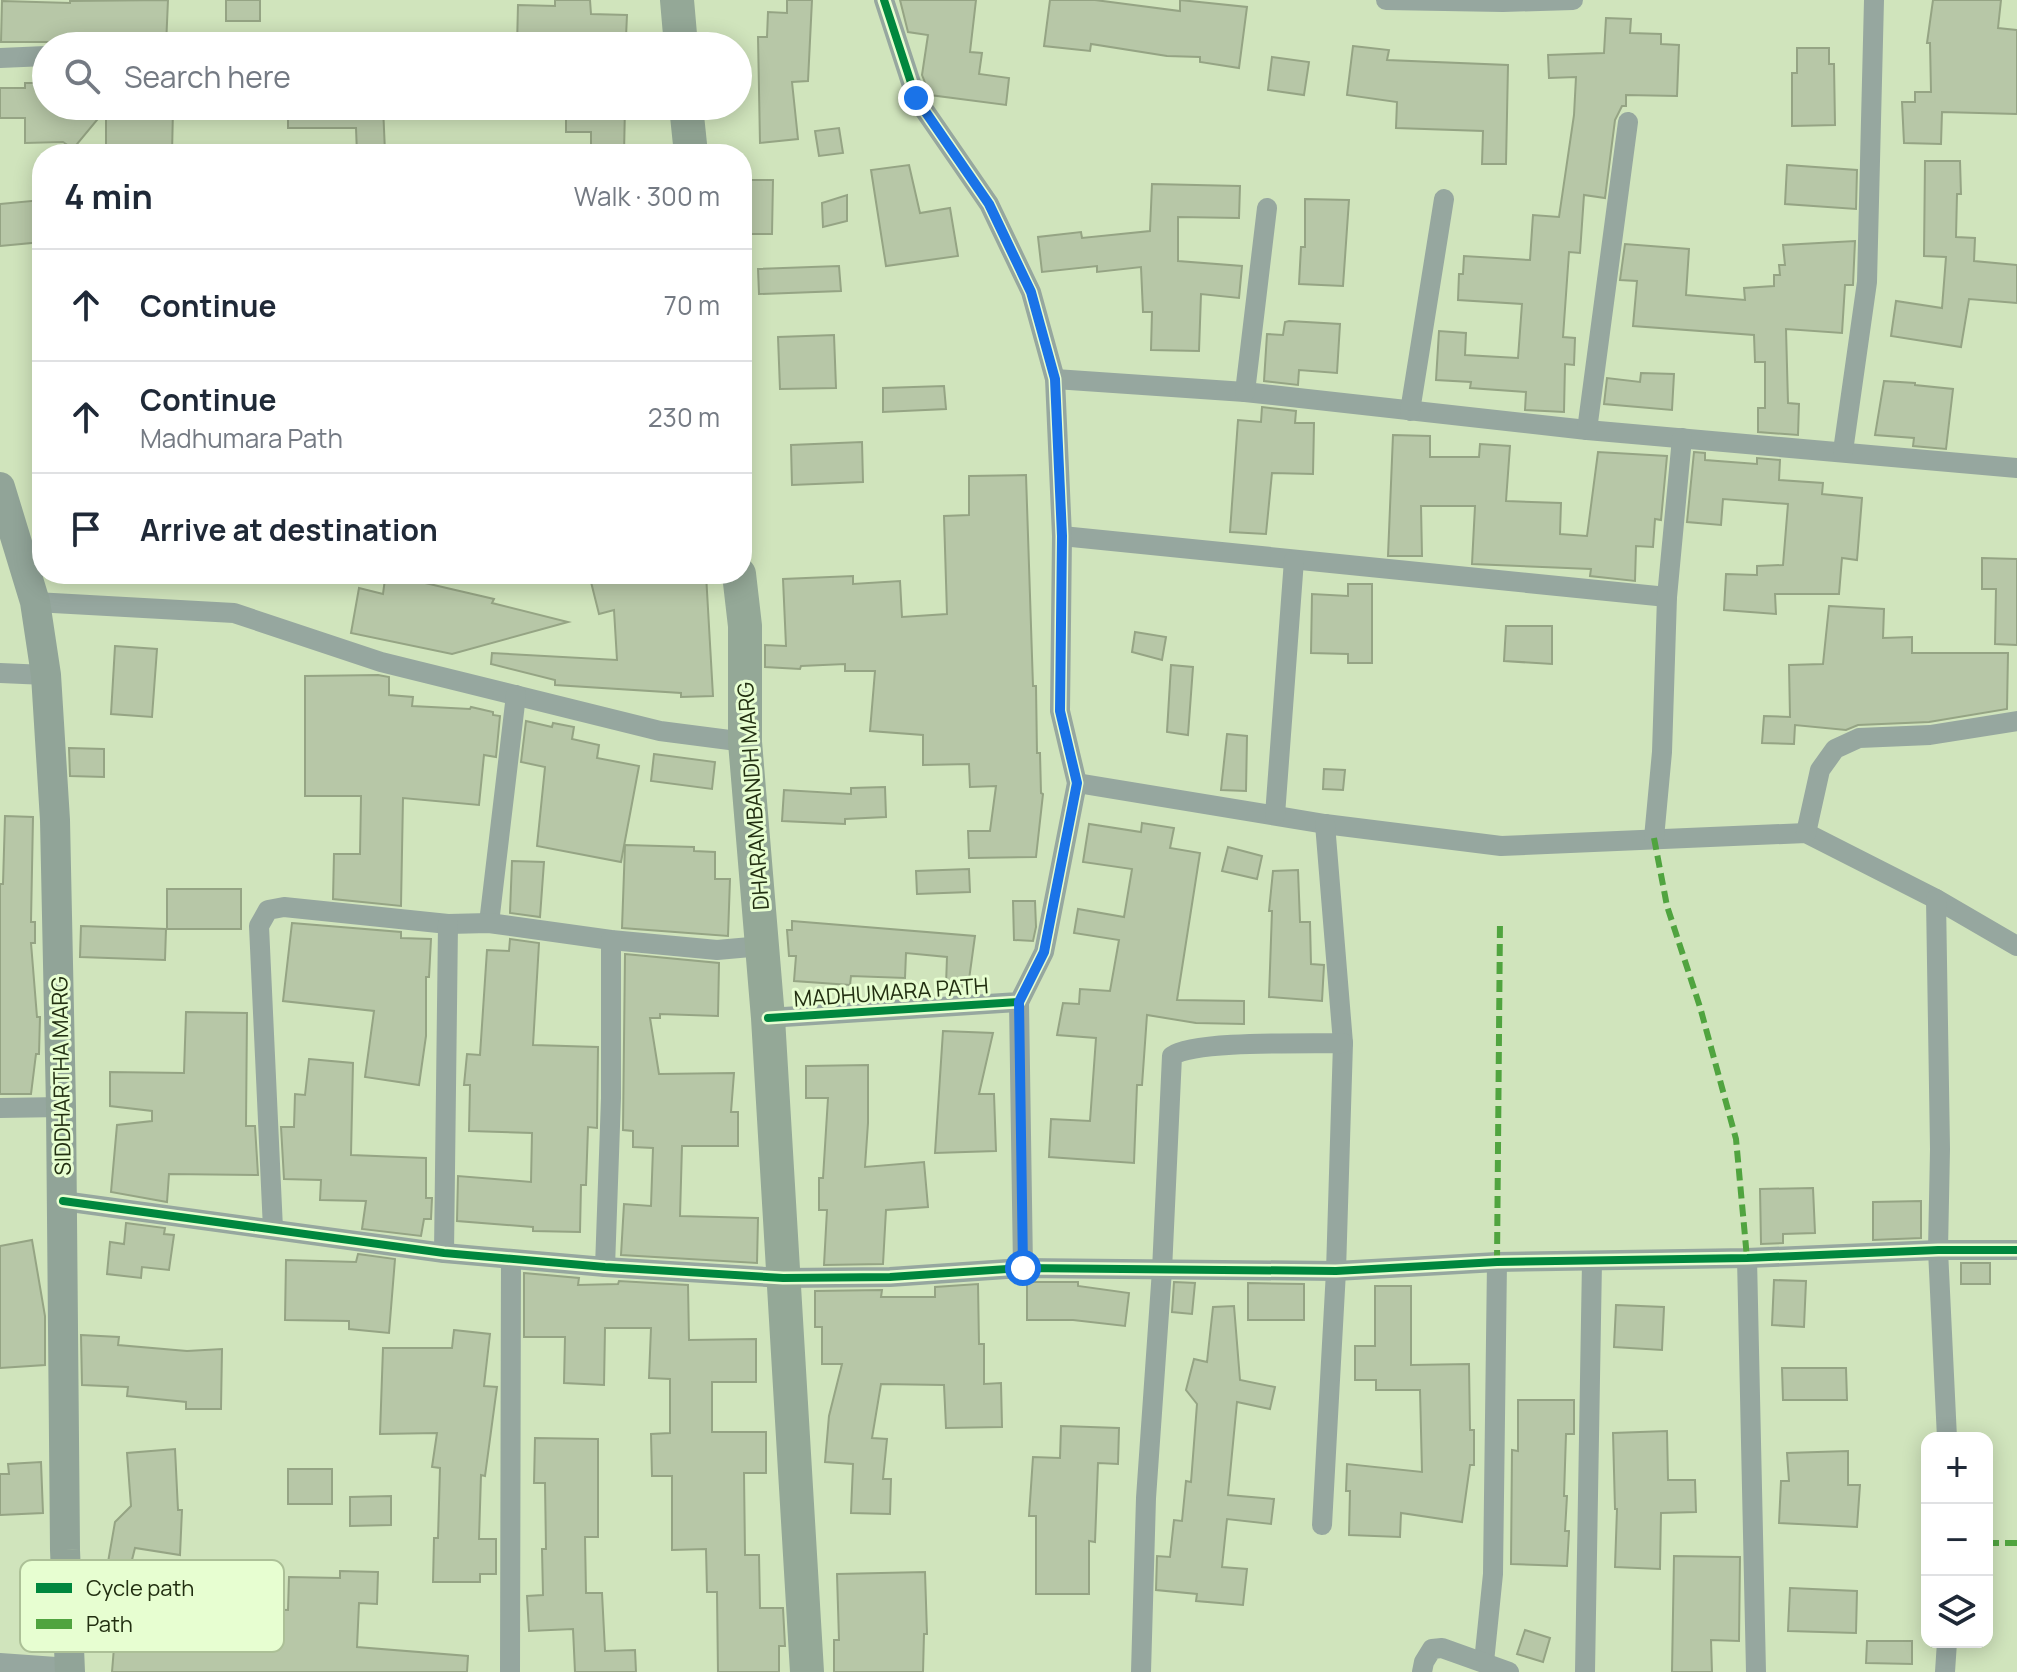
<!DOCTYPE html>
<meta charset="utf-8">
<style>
body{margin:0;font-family:Manrope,sans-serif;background:#f6f6f7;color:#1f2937}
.controls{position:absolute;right:24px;bottom:24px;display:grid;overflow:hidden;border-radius:16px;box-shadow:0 4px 20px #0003}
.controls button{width:72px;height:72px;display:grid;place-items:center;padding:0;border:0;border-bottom:2px solid #e0e1e3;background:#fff;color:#1f2937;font:40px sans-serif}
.stop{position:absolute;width:24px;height:24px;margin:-18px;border:6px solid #1a73e8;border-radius:50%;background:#fff}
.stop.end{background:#1a73e8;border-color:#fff;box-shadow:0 2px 8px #0008}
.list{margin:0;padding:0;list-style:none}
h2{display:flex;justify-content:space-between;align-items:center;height:104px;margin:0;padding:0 32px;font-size:34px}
h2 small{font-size:26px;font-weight:400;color:#747a83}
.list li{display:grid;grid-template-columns:52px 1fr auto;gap:24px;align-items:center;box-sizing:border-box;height:112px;padding:0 32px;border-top:2px solid #e0e1e3}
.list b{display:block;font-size:30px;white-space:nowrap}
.list p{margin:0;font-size:26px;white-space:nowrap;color:#747a83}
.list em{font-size:26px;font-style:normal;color:#747a83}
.icon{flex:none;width:44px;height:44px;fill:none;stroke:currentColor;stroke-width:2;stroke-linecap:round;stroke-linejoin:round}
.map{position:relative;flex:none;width:2017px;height:1672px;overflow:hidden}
.search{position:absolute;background:#fff;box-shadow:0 4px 20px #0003;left:32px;top:32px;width:720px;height:88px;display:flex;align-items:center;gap:20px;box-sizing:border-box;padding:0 28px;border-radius:44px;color:#747a83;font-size:30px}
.panel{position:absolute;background:#fff;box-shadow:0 4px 20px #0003;left:32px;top:144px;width:720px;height:440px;border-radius:32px}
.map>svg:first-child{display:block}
</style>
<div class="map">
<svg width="2017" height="1672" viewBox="0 0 2017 1672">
<rect width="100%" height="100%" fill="#d0e4bc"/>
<g fill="#b7c7a7" stroke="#95a484" stroke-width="2">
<polygon points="168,0 166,46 123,45 123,42 1,42 2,1 70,3 70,1"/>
<rect x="226" y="0" width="34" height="21"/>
<polygon points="555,0 590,0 591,14 627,15 626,37 619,37 619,46 517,46 518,5 555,6"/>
<polygon points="787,0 812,0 808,81 792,82 798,139 760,143 758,37 767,37 768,12 787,13"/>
<polygon points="900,0 976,0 970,52 982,53 979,74 1009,78 1006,105 930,95 922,75 928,35 908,32"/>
<polygon points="1050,0 1095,0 1180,11 1180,0 1247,7 1239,68 1200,62 1200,57 1167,56 1091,44 1090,51 1044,46"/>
<polygon points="1933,0 2001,0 1998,28 2017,30 2017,114 1942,112 1941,144 1904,143 1902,102 1915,102 1915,92 1931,92 1930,43 1927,43"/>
<polygon points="1606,18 1631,19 1630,33 1661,34 1661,44 1679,45 1677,96 1626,95 1626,106 1622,106 1615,120 1605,198 1584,195 1580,253 1569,252 1563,337 1575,338 1574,365 1565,364 1564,412 1525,410 1526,392 1470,388 1471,382 1436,380 1439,331 1466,333 1465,355 1518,358 1522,304 1458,300 1459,274 1463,274 1464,256 1530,260 1533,215 1559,217 1574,115 1576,77 1549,78 1548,55 1604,53"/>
<polygon points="1353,46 1389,50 1387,60 1508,65 1506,164 1482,164 1483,131 1396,128 1397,102 1347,95"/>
<polygon points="1797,48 1829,48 1829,64 1834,64 1835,125 1792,126 1792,73 1797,73"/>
<polygon points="1272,57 1309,62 1304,95 1268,90"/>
<polygon points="25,83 46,83 46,106 138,106 138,109 173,109 172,154 106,154 106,109 73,149 63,142 25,143 25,118 0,118 0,88 25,88"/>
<polygon points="288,106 383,106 385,152 357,154 356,128 288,128"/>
<polygon points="566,106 625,106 624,154 591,154 591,132 566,132"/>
<polygon points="839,128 843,153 819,156 815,131"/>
<polygon points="1925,161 1960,161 1961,194 1957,194 1956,237 1975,238 1974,261 2017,265 2017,303 1969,299 1961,347 1891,336 1896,301 1942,308 1946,257 1924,256"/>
<polygon points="909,165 920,213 950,208 958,256 886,266 871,170"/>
<polygon points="1787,165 1857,170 1856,209 1785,204"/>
<polygon points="742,180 773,180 772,234 742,234"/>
<polygon points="1152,184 1240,186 1239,218 1178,217 1178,261 1242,266 1239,298 1201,294 1199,351 1151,350 1152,312 1143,312 1141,267 1097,272 1097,266 1042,272 1038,237 1081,232 1082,238 1150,231"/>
<polygon points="847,195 847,221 823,227 822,203"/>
<polygon points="1305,199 1349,200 1343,286 1299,284 1301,247 1305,247"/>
<polygon points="42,200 42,242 0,246 0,204"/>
<polygon points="1855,241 1853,285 1845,285 1842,333 1786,329 1788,403 1799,404 1798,435 1758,432 1758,408 1765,408 1765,362 1755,362 1754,335 1633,326 1637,281 1620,280 1625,244 1689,249 1686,295 1745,300 1744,288 1774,286 1774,275 1780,275 1779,265 1785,265 1783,245"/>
<polygon points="839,266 841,291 759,294 758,269"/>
<polygon points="1289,321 1340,324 1337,373 1299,370 1298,385 1264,381 1267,334 1283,335 1285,322"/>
<polygon points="834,335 836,388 780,389 778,337"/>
<polygon points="1641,373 1674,374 1672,410 1604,404 1607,378 1640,382"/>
<polygon points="1884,381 1915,383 1915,385 1953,389 1946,449 1913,446 1914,438 1875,435"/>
<polygon points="944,386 946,409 883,412 883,388"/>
<polygon points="1262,407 1296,411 1295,423 1314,423 1313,474 1272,473 1266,534 1230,532 1238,420 1261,422"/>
<polygon points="1393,435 1430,436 1430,457 1479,457 1480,444 1510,446 1506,501 1561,503 1560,534 1587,536 1598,452 1667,456 1661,520 1655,519 1653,547 1636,546 1635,581 1590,576 1591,569 1472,564 1475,506 1421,506 1422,556 1388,556"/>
<polygon points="862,442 863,482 792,485 791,445"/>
<polygon points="1694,452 1705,453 1705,460 1757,464 1757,458 1780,460 1779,480 1823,483 1822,494 1862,498 1857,560 1842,558 1839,594 1775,594 1776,614 1724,610 1726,574 1757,575 1757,566 1783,565 1788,504 1723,499 1721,525 1687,522"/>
<polygon points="1026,475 1033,686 1036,686 1037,753 1040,753 1041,793 1043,794 1036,857 969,858 968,831 990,831 996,786 970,787 969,764 923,765 923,735 870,731 875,671 845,671 845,664 801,666 800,669 765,667 765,645 786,646 783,579 853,576 853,584 900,581 902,617 947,614 944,516 969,515 969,476"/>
<polygon points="1982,558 2017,559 2017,645 1995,644 1996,589 1982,589"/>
<polygon points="589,574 706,574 713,696 681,697 681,693 555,685 555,680 491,664 492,653 617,660 614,610 599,614"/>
<polygon points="385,579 408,579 494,599 492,603 568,622 452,654 351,633 359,588 383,594"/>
<polygon points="1348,584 1372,584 1372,663 1348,663 1348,654 1311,653 1312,594 1348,596"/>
<polygon points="1829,606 1884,609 1883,638 1912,637 1912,653 2008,653 2007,709 1929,722 1858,725 1846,730 1795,725 1794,744 1762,743 1764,716 1790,717 1789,665 1823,664"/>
<polygon points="1506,626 1552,626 1552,664 1504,661"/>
<polygon points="1135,632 1166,637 1162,660 1132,652"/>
<polygon points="115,646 157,649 152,717 111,714"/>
<polygon points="1171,665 1193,667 1188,735 1167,732"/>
<polygon points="378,675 389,677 389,695 413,697 412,706 470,709 471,707 493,712 493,715 500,716 496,757 484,755 479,805 403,798 401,906 333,899 334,854 360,854 361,796 305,796 305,676"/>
<polygon points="526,721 552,727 553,723 574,727 572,739 599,745 597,758 639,766 621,862 537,846 545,767 521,762"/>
<polygon points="1227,734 1247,736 1246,791 1221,790"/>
<polygon points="69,748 104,749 104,777 70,776"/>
<polygon points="654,754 715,762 712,789 651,781"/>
<polygon points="1324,769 1345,770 1343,790 1323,789"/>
<polygon points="885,787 886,817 845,819 845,824 782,821 784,790 851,794 851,788"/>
<polygon points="5,816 33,817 31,922 35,922 35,943 31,943 37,1017 40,1017 39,1054 36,1054 31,1094 0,1094 0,884 3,884"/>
<polygon points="1142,823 1174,828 1170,848 1200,853 1177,1000 1244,1001 1244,1024 1196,1023 1147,1015 1142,1085 1137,1085 1134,1163 1049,1157 1051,1119 1090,1121 1096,1038 1057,1035 1063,1003 1079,1004 1080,989 1110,991 1119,940 1074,933 1078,909 1124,917 1132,869 1083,862 1089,824 1141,832"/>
<polygon points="625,845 694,847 694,851 715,852 715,879 730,879 728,936 622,928"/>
<polygon points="1228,847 1262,856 1257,879 1222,871"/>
<polygon points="512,861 544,862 540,917 510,913"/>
<polygon points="969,869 970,892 917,894 916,871"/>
<polygon points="1298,870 1300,922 1310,922 1311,964 1324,965 1322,1001 1269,997 1272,911 1269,911 1273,871"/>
<rect x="167" y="889" width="74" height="40"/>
<polygon points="1013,901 1035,901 1036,927 1033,941 1014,940"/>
<polygon points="792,921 975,936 968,987 946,985 947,957 906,953 905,978 851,976 850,985 794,981 796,956 789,956 787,930 792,930"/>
<polygon points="292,923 401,932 401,938 431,939 429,977 426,977 426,1036 419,1085 365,1077 374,1011 283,1001"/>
<polygon points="81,926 166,929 165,960 80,957"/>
<polygon points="510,939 539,943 533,1045 598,1047 597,1128 588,1127 586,1185 581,1185 580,1232 533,1231 533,1227 457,1221 458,1176 531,1182 532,1133 469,1131 470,1085 464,1085 467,1054 480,1055 487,950 509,951"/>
<polygon points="625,954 719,963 718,1016 660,1014 660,1018 650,1018 659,1074 734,1073 731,1112 738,1112 738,1146 682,1146 680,1216 758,1218 757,1263 621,1255 624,1204 651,1206 653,1148 633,1147 633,1131 623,1130"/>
<polygon points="186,1012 247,1013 246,1126 255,1126 258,1175 169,1174 167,1202 111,1192 117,1125 152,1121 152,1111 110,1106 110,1072 184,1073"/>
<polygon points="943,1031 993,1033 979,1094 994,1094 996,1151 935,1153"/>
<polygon points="309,1059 353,1063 351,1155 426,1158 426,1198 432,1198 431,1219 424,1219 421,1236 362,1229 366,1201 320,1200 321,1180 284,1179 281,1127 294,1127 295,1094 305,1095"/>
<polygon points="868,1065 868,1123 865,1167 924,1162 928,1207 886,1210 883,1264 824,1265 827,1210 819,1210 819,1178 823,1178 828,1098 806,1098 806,1066"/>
<polygon points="1813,1188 1815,1233 1783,1234 1783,1243 1761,1244 1760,1189"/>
<polygon points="1921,1201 1921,1238 1873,1240 1873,1202"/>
<polygon points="126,1223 165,1228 164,1234 174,1235 169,1270 142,1267 141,1278 107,1274 110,1242 124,1244"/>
<polygon points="32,1240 45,1316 45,1365 0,1368 0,1246"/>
<polygon points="358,1254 395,1259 389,1333 349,1329 349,1321 285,1320 286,1260 356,1262"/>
<rect x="1961" y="1263" width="29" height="21"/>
<polygon points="524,1273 579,1278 578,1285 618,1284 619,1281 688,1285 689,1340 756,1339 756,1382 712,1382 712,1432 766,1432 766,1473 744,1473 745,1555 759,1555 760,1608 783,1608 785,1646 779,1646 779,1672 718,1672 717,1592 707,1592 706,1549 672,1550 672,1476 652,1476 651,1434 670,1433 670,1379 649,1378 651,1328 605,1328 604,1385 564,1383 565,1337 524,1337"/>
<polygon points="1774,1280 1806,1281 1804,1327 1772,1325"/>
<polygon points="1027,1282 1078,1282 1078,1286 1129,1293 1125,1326 1073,1320 1027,1320"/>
<polygon points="1174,1282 1195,1283 1192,1314 1172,1312"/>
<polygon points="1248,1283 1304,1284 1304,1320 1248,1320"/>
<polygon points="978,1284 979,1344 984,1344 984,1384 1001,1383 1002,1427 946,1428 944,1385 881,1384 872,1438 887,1439 883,1479 891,1479 890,1514 851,1513 853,1464 825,1462 829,1416 842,1364 822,1364 822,1327 815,1327 815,1291 882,1290 881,1297 935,1297 935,1287"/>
<polygon points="1375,1286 1411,1286 1411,1365 1469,1364 1470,1430 1474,1430 1474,1465 1470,1465 1462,1522 1401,1513 1400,1537 1349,1535 1350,1491 1346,1491 1347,1464 1422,1472 1420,1390 1376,1390 1376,1380 1355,1380 1355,1346 1375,1346"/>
<polygon points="1616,1305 1664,1307 1662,1350 1614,1347"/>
<polygon points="1234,1306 1240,1380 1275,1387 1270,1409 1237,1402 1228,1495 1274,1499 1271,1524 1227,1519 1222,1567 1247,1569 1243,1605 1196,1601 1197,1594 1156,1590 1157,1556 1170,1557 1174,1520 1182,1521 1186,1481 1191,1482 1197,1404 1186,1390 1194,1359 1207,1362 1213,1307"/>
<polygon points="454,1330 490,1334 484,1386 497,1387 485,1476 481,1475 479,1539 496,1539 496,1574 480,1574 480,1582 433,1582 434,1538 438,1538 440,1468 432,1467 437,1433 380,1434 383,1348 452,1348"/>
<polygon points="81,1335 119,1337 118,1345 187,1351 222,1349 221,1409 186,1409 186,1402 127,1396 128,1387 82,1385"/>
<polygon points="1782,1368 1846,1368 1847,1400 1783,1400"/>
<polygon points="1518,1400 1574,1400 1574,1434 1566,1434 1564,1496 1567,1496 1565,1531 1569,1531 1567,1566 1511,1564 1512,1450 1518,1451"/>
<polygon points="1061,1426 1119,1428 1118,1464 1098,1463 1095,1542 1089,1541 1089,1594 1036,1594 1036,1516 1029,1516 1033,1457 1060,1458"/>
<polygon points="1667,1431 1668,1480 1695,1480 1696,1512 1661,1513 1660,1569 1615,1567 1617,1509 1615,1509 1613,1433"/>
<polygon points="535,1438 598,1439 598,1537 585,1537 586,1593 602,1593 605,1651 635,1650 636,1672 575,1672 573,1629 529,1631 527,1596 543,1595 542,1549 546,1549 545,1483 534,1483"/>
<polygon points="175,1449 178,1510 182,1510 180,1555 135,1548 120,1608 85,1603 85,1567 107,1568 115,1522 131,1506 127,1453"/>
<polygon points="1848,1451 1848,1485 1860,1485 1857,1527 1779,1523 1781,1481 1789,1481 1787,1453"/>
<polygon points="41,1462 43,1513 0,1515 0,1474 9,1474 8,1464"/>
<rect x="288" y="1469" width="44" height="35"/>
<polygon points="391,1496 391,1525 350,1526 350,1497"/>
<polygon points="1674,1556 1740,1557 1739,1641 1711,1640 1712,1672 1672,1672"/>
<polygon points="340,1571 378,1572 377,1604 359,1603 357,1647 468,1656 467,1672 112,1672 115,1635 178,1641 179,1628 233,1629 234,1608 288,1610 289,1577 340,1578"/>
<polygon points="925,1572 927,1634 924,1634 923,1672 834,1672 834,1640 839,1640 837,1574"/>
<polygon points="1790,1588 1857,1591 1856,1633 1788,1631"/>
<polygon points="1525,1630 1550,1638 1543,1662 1517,1654"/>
<polygon points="1867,1641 1912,1641 1912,1664 1866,1663"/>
</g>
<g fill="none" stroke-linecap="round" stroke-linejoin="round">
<g stroke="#96a79f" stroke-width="20">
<polyline points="1386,0 1503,2 1573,0"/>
<polyline points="0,58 46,56"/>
<polyline points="1055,379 1245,392 1587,430 2017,468"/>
<polyline points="1245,392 1267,208"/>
<polyline points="1410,411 1444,199"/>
<polyline points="1587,430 1628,122"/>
<polyline points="1843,451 1867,282 1874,0"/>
<polyline points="1062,536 1667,597"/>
<polyline points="35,602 234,613 381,662 660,731 745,742"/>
<polyline points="0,673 46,675"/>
<polyline points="1077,783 1325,824 1501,846 1806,833 1936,899 2017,946"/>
<polyline points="1275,815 1294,560"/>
<polyline points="1806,833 1820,770 1835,749 1859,738 1930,735 2017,721"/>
<polyline points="1654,838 1662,752 1667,597 1682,438"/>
<polyline points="1936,899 1940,1149 1938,1250 1947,1438"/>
<polyline points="489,923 516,695"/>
<polyline points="1019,1002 1023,1268"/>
<polyline points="768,1018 1019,1002 1044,952 1077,783 1060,711 1062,536 1055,379 1031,292 989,204 916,98 884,0"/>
<polyline points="0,1108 61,1107"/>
<polyline points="63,1201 444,1253 605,1267 783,1278 890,1277 1023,1268 1336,1271 1497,1262 1747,1258 1938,1250 2017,1250"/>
<polyline points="273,1229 259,926 268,910 284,907 448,924 489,923 611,940 717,950 762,946"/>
<polyline points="444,1253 448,924"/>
<polyline points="1747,1258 1756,1672"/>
<polyline points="605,1267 611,1098 611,940"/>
<polyline points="1322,1525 1336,1271 1343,1043 1325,824"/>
<polyline points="1484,1662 1493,1574 1497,1262"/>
<polyline points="0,1663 70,1668"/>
<polyline points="510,1672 511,1259"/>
<path d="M1141,1672L1146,1498L1162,1270L1172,1056C1194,1040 1309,1044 1343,1043"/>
<polyline points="1422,1672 1424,1662 1432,1649 1442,1648 1509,1672"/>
<polyline points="1585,1672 1592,1261"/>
<polyline points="1945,1672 1947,1642"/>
</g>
<polyline stroke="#91a498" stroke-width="30" points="0,487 35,602 46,675 55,820 61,1107 65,1550 70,1672"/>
<g stroke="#94a897" stroke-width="34">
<polyline points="677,0 681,46"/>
<polyline points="686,106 691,154"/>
<polyline points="739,574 745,626 745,742 768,1018 807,1672"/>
</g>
<g stroke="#50a43f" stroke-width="6" stroke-dasharray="12 6" stroke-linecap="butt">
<polyline points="1654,838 1667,906 1700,1007 1736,1139 1747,1258"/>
<polyline points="1497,1262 1500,920"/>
<polyline points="1987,1543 2017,1543"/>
</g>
<defs>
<g id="cycleway">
<polyline points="768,1018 1019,1002 1044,952 1077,783 1060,711 1062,536 1055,379 1031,292 989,204 916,98 884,0"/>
<polyline points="63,1201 444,1253 605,1267 783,1278 890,1277 1023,1268 1336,1271 1497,1262 1747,1258 1938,1250 2017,1250"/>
</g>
</defs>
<use href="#cycleway" stroke="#e7fed1" stroke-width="13"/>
<use href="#cycleway" stroke="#00873e" stroke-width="8"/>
</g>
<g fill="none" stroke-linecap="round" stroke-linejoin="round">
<polyline stroke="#1a73e8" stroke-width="10" points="916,98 989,204 1031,292 1055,379 1062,536 1060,711 1077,783 1044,952 1019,1002 1023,1268"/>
</g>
<g text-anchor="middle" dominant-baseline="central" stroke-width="6" stroke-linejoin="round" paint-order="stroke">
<g font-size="22" fill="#222f11" stroke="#e7fed1">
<text transform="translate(753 796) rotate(-94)">DHARAMBANDH MARG</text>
<text transform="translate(891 992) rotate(-4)">MADHUMARA PATH</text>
<text transform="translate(61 1076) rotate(-91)">SIDDHARTHA MARG</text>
</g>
</g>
<rect x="20" y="1560" width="264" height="92" rx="12" fill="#e7fed1" stroke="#acc097" stroke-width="2"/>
<rect x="36" y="1583" width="36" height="10" fill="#00873e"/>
<rect x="36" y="1619" width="36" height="10" fill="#50a43f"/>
<g font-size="22" fill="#222f11">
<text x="86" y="1596">Cycle path</text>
<text x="86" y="1632">Path</text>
</g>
</svg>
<div class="controls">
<button>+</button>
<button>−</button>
<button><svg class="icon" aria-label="layers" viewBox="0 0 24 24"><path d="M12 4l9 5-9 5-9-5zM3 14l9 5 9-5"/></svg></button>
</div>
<div class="stop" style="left:1023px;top:1268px"></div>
<div class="stop end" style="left:916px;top:98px"></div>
<div class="search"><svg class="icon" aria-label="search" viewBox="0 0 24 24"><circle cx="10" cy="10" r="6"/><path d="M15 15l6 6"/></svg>Search here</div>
<section class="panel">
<h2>4 min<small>Walk · 300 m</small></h2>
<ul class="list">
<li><svg class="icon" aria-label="ahead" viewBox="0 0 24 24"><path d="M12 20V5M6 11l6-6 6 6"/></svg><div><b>Continue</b></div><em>70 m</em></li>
<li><svg class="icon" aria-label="ahead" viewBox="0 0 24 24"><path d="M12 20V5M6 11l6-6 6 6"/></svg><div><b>Continue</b><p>Madhumara Path</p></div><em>230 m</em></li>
<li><svg class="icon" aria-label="arrive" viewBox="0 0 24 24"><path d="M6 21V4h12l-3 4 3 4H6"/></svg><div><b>Arrive at destination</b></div></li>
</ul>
</section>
</div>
